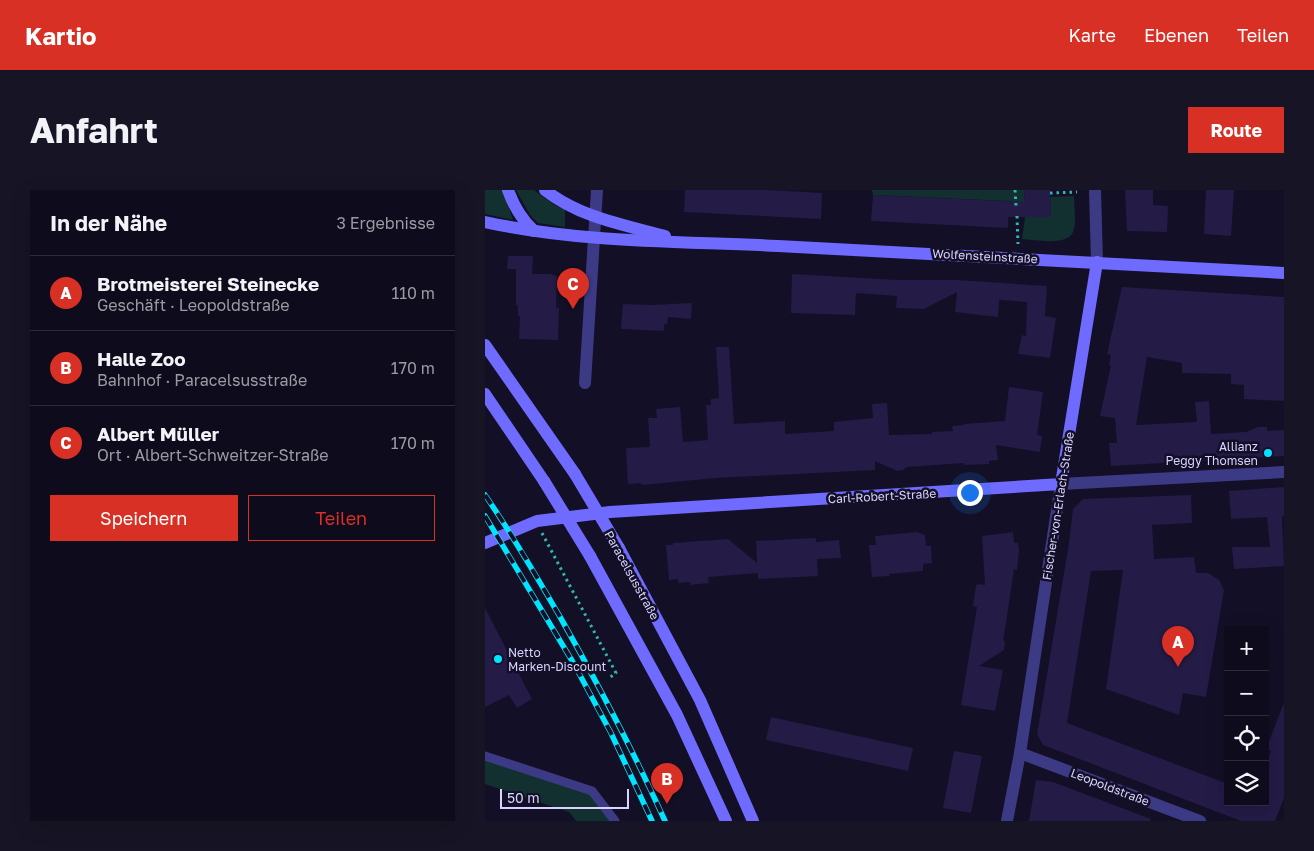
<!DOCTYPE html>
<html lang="de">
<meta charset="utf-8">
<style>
body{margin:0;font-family:"Golos Text",sans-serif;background:#171425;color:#f1f3f6}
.controls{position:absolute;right:15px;bottom:15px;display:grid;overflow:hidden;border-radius:0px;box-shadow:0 5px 20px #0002}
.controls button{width:45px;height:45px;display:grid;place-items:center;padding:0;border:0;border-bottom:1px solid #2e2b3b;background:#0e0b1c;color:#f1f3f6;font:25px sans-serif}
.scale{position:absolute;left:15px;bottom:12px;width:129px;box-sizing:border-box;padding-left:5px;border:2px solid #d9d4ff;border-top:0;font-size:14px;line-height:18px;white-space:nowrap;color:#d9d4ff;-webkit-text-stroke:4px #130f26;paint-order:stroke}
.you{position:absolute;left:484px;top:302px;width:18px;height:18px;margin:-12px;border:4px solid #fff;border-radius:50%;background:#1a73e8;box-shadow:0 0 0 8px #1a73e833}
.badge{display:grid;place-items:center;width:32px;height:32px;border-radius:50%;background:#d93025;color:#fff;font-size:16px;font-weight:700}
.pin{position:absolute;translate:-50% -41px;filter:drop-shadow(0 1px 2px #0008)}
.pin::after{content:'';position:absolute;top:26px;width:18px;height:15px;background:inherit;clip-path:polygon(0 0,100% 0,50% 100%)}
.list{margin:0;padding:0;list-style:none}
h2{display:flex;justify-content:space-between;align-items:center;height:65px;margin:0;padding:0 20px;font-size:21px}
h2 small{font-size:16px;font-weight:400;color:#9b9ba3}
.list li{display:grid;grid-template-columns:32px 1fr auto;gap:15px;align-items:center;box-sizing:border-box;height:75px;padding:0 20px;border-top:1px solid #2e2b3b}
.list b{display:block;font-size:19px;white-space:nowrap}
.list p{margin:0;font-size:16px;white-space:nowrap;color:#9b9ba3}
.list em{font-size:16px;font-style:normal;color:#9b9ba3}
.actions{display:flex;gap:10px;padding:15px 20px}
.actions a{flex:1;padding:11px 0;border:1px solid #d93025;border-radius:0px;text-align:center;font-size:18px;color:#d93025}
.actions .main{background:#d93025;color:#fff}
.icon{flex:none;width:28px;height:28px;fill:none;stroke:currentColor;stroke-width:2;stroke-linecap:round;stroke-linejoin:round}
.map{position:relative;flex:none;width:799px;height:631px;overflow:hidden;border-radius:0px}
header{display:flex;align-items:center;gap:30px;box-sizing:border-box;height:70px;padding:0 25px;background:#d93025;color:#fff}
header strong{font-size:24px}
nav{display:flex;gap:28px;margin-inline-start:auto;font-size:18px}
.intro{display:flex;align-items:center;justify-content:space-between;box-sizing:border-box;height:120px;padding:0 30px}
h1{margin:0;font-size:35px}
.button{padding:12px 22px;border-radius:0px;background:#d93025;color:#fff;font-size:18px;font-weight:700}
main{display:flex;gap:30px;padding:0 30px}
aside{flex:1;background:#0e0b1c;border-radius:0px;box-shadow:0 5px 20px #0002}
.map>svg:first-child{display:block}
</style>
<header>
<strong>Kartio</strong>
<nav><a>Karte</a><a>Ebenen</a><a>Teilen</a></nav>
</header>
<div class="intro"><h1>Anfahrt</h1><a class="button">Route</a></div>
<main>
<aside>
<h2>In der Nähe<small>3 Ergebnisse</small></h2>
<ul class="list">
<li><span class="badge">A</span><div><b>Brotmeisterei Steinecke</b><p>Geschäft · Leopoldstraße</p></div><em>110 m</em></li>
<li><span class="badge">B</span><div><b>Halle Zoo</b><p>Bahnhof · Paracelsusstraße</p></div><em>170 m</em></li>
<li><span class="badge">C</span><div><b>Albert Müller</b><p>Ort · Albert-Schweitzer-Straße</p></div><em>170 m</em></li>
</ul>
<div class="actions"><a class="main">Speichern</a><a>Teilen</a></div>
</aside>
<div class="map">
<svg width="799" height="631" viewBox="0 0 799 631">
<rect width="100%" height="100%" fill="#130f26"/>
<g fill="#12302f">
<polygon points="0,0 18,0 28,30 0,24"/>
<polygon points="31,0 49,0 68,14 80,20 80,37 53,33 45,25"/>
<polygon points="387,0 539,0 540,15 523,11 388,5"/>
<path d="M589,6C589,17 592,32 588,42C583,56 550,50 537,49L540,27H566L565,7Z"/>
<polygon points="0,567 106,601 129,631 91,631 84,622 0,594"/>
</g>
<g fill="#241b47">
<polygon points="200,0 282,0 337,3 336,29 199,22"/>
<polygon points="539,0 565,0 566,27 523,27 523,38 386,31 388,5 540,12"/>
<polygon points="640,0 668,0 668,15 683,16 682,42 642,41"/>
<polygon points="721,0 749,0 746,46 719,44"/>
<polygon points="23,66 48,66 47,84 65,84 72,86 71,118 74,118 73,150 34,149 35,126 33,126 33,115 31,115 31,79 22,79"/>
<polygon points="307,84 413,90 472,90 562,96 560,126 571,128 565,168 533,164 537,145 541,146 542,112 514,110 513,127 470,122 472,102 439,119 411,118 412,106 371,103 370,125 306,123"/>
<polygon points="637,97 799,107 799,211 759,209 759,195 746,194 746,184 697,183 697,173 662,167 651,235 712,232 710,212 724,211 726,244 761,242 773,237 782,237 782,241 799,240 799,266 626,276 624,253 632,253 630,228 615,226 626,175 624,175 626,165 622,164"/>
<polygon points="207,113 206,129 183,127 182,134 179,134 179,141 136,139 138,114 166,115"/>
<polygon points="231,157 244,157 249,234 300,231 300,244 349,241 349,232 388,228 387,214 402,213 404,245 447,244 447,242 468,241 467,236 479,235 479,234 520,231 524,197 558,202 552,245 557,246 555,262 511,255 513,270 504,271 504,274 479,275 479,273 422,277 418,280 412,281 390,271 390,280 231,288 157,295 156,293 143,294 141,258 165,257 163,228 172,228 171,219 195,217 198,252 223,250 221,215 226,215 226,209 234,208"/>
<polygon points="799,297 799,326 797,327 799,376 749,379 747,357 785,357 782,327 746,329 744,301"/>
<polygon points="706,305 707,333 667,335 669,369 709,367 711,383 723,383 734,390 739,400 721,507 698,503 694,525 621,499 638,380 606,381 582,533 743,594 743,612 780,612 780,577 786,561 781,559 798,515 799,515 799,608 790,631 756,631 558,555 552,544 584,353 588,319 598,309"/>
<polygon points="432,342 440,345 441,356 446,356 447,373 438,374 438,381 404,384 404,386 387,387 384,355 391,355 390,346"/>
<polygon points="528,342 529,353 533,353 534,361 532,380 529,379 521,433 518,450 520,452 519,460 494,476 518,480 510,521 476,515 492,417 488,416 491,396 492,394 500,395 497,346"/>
<polygon points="331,348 331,352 354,350 356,368 332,369 333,386 273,389 273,383 223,387 224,393 205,395 205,392 193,393 193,389 184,390 181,355 188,355 188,353 243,349 272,373 271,351"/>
<polygon points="0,418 47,509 32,518 24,505 0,517"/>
<polygon points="286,527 428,558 423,581 281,550"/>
<polygon points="469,561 497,566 486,623 458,618"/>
<polygon points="551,590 568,592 666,629 665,631 544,631"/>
</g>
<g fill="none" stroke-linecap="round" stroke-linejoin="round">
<g stroke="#2fb8b0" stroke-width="3" stroke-dasharray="2.5 4" stroke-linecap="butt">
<polyline points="530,0 531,16"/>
<polyline points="565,3 592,2"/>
<polyline points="532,26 533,54"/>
<polyline points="57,343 131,483 124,488"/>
</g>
<polyline stroke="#3d3a85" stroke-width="9" points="0,566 107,601 130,631"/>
<g stroke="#3d3a85" stroke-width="12">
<polyline points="610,0 612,72"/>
<polyline points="100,193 112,0"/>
<polyline points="535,563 715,631"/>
<polyline points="522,631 535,563 576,294 799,282"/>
</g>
<g stroke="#6f6bff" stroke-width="12">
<path d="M23,0C29,17 36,29 49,41"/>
<path d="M60,0C94,27 139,35 180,46"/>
<path d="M0,32C96,53 195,51 293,56C461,65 630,73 799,83"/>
<polyline points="0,155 90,284"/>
<polyline points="0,204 59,291"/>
<polyline points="0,353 52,331 125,322 576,294 612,72"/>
<polyline points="134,358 215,510 268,631"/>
<polyline points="105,366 192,525 241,631"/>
</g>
<defs>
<g id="rail">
<path d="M0,305C27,344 50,384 74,425C112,492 148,560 180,631"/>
<polyline points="0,326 89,474 126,543 167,631"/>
</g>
</defs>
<use href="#rail" stroke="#00e5ff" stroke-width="5.5"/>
<use href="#rail" stroke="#130f26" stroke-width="4" stroke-dasharray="11" stroke-linecap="butt"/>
<g stroke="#6f6bff" stroke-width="12">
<polyline points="90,284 134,358"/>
<polyline points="59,291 105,366"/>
</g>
</g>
<g fill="#00e5ff" stroke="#130f26" stroke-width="2">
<circle cx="783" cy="263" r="5"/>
<circle cx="13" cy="469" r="5"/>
</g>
<g text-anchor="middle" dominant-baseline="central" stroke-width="5" stroke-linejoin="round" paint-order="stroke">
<g font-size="12" fill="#d9d4ff" stroke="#130f26">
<text transform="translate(500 66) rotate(3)">Wolfensteinstraße</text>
<text transform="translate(397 306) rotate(-3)">Carl-Robert-Straße</text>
<text transform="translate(573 316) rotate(-81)">Fischer-von-Erlach-Straße</text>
<text transform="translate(147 385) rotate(61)">Paracelsusstraße</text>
<text transform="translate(625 597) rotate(21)">Leopoldstraße</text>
</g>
<g font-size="12" fill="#d9d4ff" stroke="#130f26" text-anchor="end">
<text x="773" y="256">Allianz<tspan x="773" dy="14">Peggy Thomsen</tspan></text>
<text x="23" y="462" text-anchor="start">Netto<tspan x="23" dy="14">Marken-Discount</tspan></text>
</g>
</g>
</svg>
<div class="controls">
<button>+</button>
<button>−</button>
<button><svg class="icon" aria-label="locate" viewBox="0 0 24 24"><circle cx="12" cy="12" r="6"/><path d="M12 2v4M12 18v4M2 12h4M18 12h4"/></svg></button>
<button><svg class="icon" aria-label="layers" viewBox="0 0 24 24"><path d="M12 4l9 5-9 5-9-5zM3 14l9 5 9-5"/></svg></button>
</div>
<div class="scale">50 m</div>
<div class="you"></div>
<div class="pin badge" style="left:693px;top:477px">A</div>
<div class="pin badge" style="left:182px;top:614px">B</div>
<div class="pin badge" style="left:88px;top:119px">C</div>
</div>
</main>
